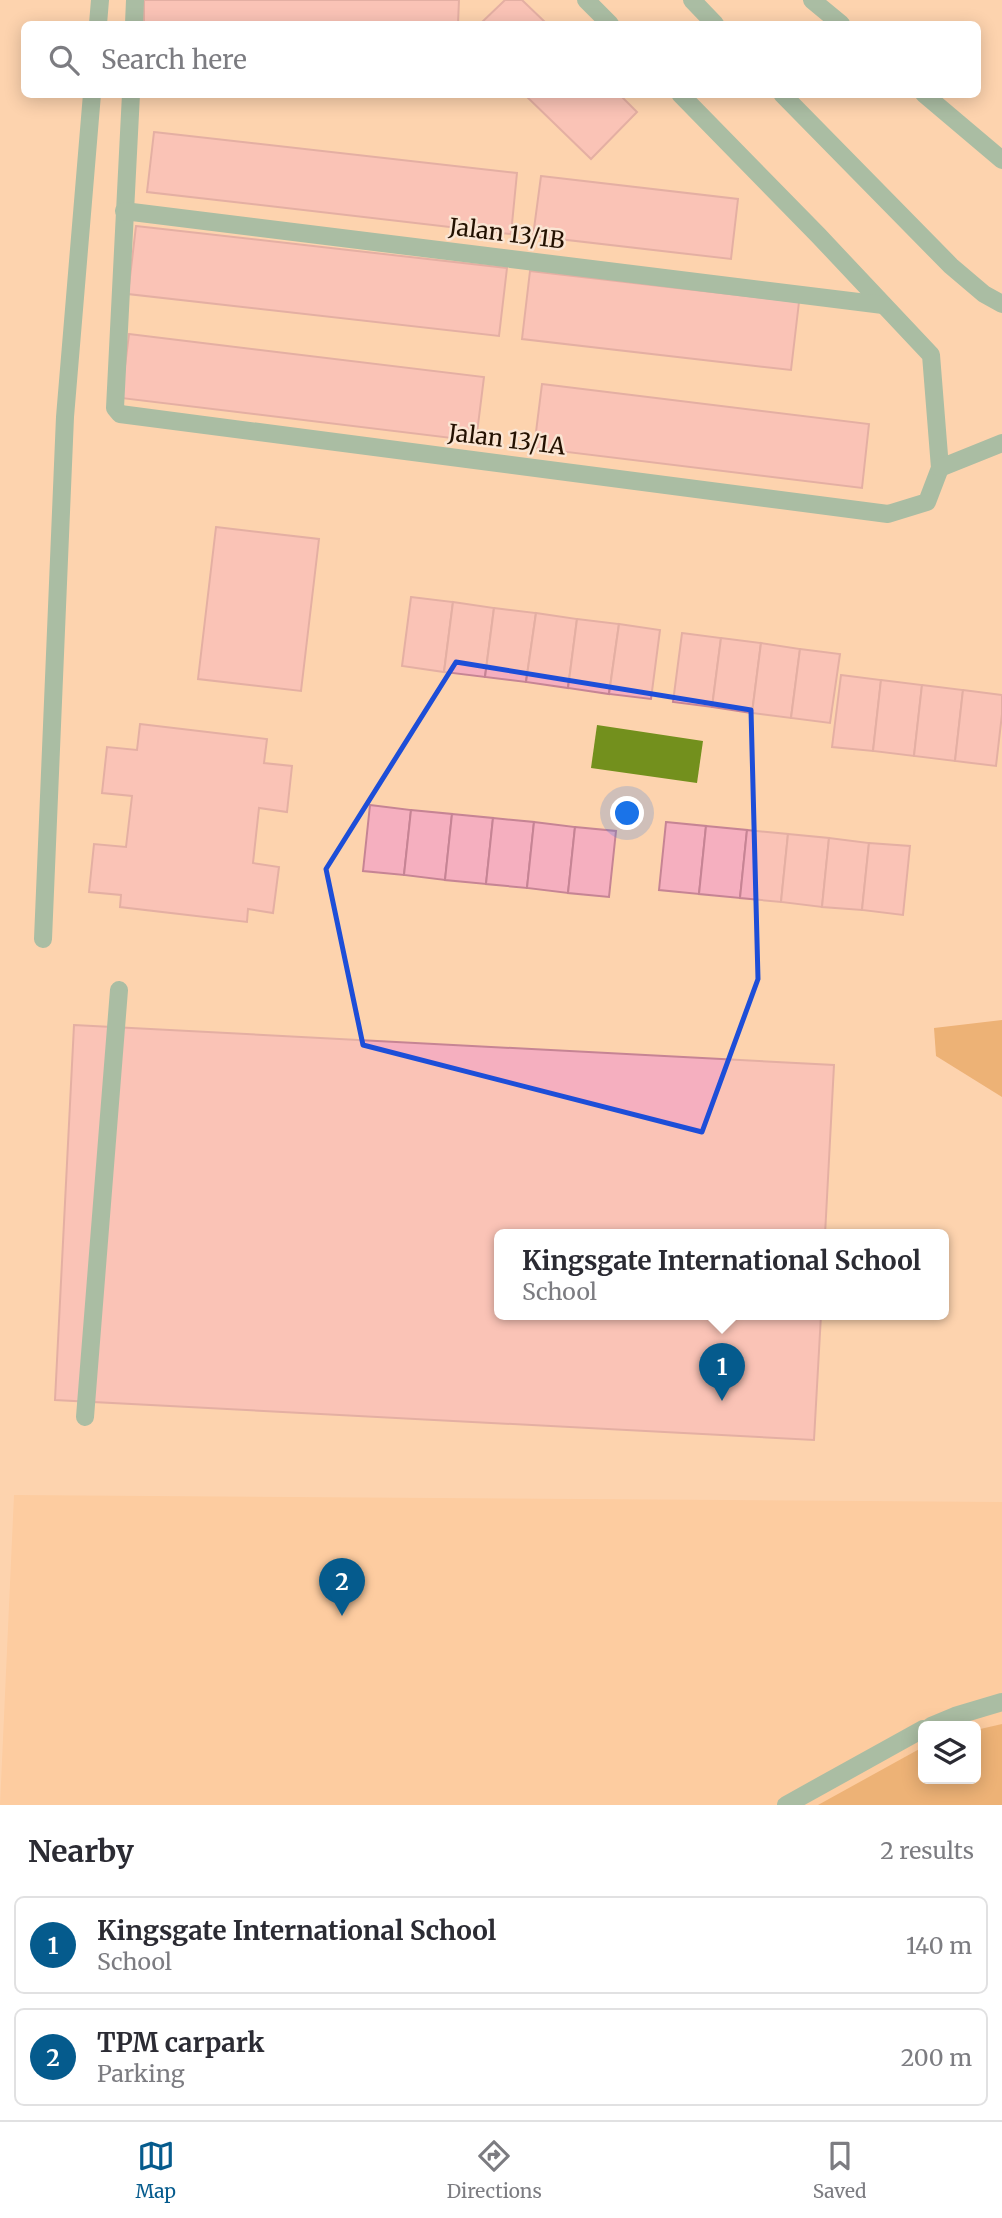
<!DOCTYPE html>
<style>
body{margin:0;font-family:Merriweather,serif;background:#f2f2f3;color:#2b2b33}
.controls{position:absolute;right:21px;bottom:21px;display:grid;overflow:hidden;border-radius:10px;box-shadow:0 4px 18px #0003}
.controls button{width:63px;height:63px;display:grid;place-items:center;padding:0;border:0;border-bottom:2px solid #e1e1e2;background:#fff;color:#2b2b33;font:35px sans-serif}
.you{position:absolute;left:628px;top:814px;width:24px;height:24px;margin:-18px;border:5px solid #fff;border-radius:50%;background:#1a73e8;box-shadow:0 0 0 10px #1a73e833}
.badge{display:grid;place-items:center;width:46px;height:46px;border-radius:50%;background:#055b8d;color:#fff;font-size:23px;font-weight:700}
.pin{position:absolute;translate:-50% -58px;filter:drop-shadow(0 2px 4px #0008)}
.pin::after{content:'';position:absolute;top:37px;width:24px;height:21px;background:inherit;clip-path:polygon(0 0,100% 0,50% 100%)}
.popup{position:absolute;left:494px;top:1229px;width:455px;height:91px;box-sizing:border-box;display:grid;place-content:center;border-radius:10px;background:#fff;filter:drop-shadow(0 2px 5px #0005);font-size:23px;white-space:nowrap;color:#7c7c81}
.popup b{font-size:26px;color:#2b2b33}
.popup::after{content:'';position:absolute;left:50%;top:100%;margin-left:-14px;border:14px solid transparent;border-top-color:#fff}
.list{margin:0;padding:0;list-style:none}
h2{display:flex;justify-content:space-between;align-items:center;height:91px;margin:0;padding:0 28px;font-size:30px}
h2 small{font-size:23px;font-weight:400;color:#7c7c81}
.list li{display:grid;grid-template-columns:46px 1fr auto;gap:21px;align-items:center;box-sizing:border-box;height:98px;margin:0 14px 14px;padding:0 14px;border:2px solid #e1e1e2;border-radius:10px}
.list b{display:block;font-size:26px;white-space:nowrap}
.list p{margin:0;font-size:23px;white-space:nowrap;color:#7c7c81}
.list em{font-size:23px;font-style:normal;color:#7c7c81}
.icon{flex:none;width:38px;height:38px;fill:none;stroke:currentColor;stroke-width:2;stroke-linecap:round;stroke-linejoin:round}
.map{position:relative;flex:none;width:1002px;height:1805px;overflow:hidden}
.search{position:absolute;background:#fff;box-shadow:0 4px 18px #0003;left:21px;right:21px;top:21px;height:77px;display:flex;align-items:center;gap:18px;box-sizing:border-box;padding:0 24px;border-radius:10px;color:#7c7c81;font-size:26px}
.sheet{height:315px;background:#fff}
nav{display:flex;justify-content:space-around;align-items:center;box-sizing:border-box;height:98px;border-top:2px solid #e1e1e2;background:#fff;font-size:19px;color:#7c7c81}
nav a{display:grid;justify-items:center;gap:4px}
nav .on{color:#055b8d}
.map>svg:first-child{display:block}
</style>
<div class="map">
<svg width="1002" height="1805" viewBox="0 0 1002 1805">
<rect width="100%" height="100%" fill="#fdd3ae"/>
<path fill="#fcc38e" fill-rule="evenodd" d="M14,1495L1002,1502V1805H0ZM923,1726H976V1779H923Z"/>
<g fill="#da8932">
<polygon points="1002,1020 1002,1097 936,1056 934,1028"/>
<polygon points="1002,1724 1002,1805 818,1805 923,1747 923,1779 976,1779 976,1730"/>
</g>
<polygon fill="#73901d" points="597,725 703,741 697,783 591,768"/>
<g fill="#f5afbf" stroke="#c68494" stroke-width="2">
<polygon points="144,0 459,0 458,24 144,24"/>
<polygon points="505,0 522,0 547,24 480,24"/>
<polygon points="524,94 619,94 637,112 591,159"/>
<polygon points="154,132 517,173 511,234 147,192"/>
<polygon points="541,176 738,199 731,259 533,236"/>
<polygon points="136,226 507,268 499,336 128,294"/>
<polygon points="530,271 799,302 791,370 522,339"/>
<polygon points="129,334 484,377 476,441 121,398"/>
<polygon points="542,384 869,424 862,488 534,448"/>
<polygon points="216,527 319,539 301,691 198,679"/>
<polygon points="411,597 453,602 444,672 402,666"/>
<polygon points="453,602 494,608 485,677 444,672"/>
<polygon points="494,608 536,613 526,682 485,677"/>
<polygon points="536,613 577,619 568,688 526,682"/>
<polygon points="577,619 619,624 609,694 568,688"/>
<polygon points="619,624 660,630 651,699 609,694"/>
<polygon points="682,633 721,638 712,707 673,702"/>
<polygon points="721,638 761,643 752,713 712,707"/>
<polygon points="761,643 800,649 791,718 752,713"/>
<polygon points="800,649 840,654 830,723 791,718"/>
<polygon points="841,675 881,680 873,751 832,747"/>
<polygon points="881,680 922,685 914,756 873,751"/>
<polygon points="922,685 963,690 955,761 914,756"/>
<polygon points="963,690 1002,695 1002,714 996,766 955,761"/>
<polygon points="140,724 267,739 264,763 292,766 287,812 259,808 253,863 279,867 273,913 248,909 247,922 120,907 121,895 89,892 94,844 126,847 132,796 102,793 107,747 137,750"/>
<polygon points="370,805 411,810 404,875 363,871"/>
<polygon points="411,810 452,814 445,880 404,875"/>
<polygon points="452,814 493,818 486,884 445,880"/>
<polygon points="493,818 534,822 527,888 486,884"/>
<polygon points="534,822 575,827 568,893 527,888"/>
<polygon points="666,822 706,826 699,894 659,890"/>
<polygon points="706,826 747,830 740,898 699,894"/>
<polygon points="575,827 616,831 609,897 568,893"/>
<polygon points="747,830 788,834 781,902 740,898"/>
<polygon points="788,834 829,838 822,907 781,902"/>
<polygon points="829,838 869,843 862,910 822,907"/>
<polygon points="869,843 910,846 903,915 862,910"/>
<polygon points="74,1025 834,1065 825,1235 500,1235 500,1315 821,1315 814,1440 55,1400"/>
</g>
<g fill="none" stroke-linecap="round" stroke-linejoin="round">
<g stroke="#46a295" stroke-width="18">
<polyline points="586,0 610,24"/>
<polyline points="692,0 715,24"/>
<polyline points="812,0 841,24"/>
<polyline points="98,24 100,0"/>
<polyline points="134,24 135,0"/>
<polyline points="131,94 115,408 120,414 888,514 927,502 940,468 931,355 818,235 680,94"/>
<polyline points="782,94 951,266 984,294 1002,304"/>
<polyline points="924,94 1002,160"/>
<polyline points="124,211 883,305"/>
<polyline points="940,468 1002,443"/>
<polyline points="43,939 65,417 92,94"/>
<polyline points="85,1417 119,990"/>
<polyline points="931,1726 955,1716 1002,1702"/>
<polyline points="786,1805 923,1729"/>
</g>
</g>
<path d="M0 0H1002V1805H0ZM456,662L751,710L758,979L702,1132L363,1045L326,869Z" fill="#fdd3ae" fill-opacity=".55" fill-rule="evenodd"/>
<path fill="none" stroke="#1d4ed8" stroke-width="5" stroke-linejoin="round" d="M456,662L751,710L758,979L702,1132L363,1045L326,869Z"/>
<g text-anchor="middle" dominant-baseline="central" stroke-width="5" stroke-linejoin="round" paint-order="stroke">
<g font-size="23" fill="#231101" stroke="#fae5d3">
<text transform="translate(507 233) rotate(7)">Jalan 13/1B</text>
<text transform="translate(507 439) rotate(7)">Jalan 13/1A</text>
</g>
</g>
</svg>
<div class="controls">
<button><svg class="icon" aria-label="layers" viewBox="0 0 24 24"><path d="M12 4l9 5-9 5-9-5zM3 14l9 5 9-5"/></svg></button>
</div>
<div class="you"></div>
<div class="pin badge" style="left:722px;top:1401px">1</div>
<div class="popup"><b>Kingsgate International School</b>School</div>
<div class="pin badge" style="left:342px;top:1616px">2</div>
<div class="search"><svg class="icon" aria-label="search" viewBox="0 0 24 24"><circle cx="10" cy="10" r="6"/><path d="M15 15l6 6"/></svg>Search here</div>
</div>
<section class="sheet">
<h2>Nearby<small>2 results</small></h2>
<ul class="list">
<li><span class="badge">1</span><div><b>Kingsgate International School</b><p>School</p></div><em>140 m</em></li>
<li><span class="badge">2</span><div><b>TPM carpark</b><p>Parking</p></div><em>200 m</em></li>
</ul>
</section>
<nav>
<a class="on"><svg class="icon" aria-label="map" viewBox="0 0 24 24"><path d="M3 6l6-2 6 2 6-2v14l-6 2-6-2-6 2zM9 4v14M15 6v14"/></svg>Map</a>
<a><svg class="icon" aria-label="directions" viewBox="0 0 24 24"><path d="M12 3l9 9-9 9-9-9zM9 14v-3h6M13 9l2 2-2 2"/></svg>Directions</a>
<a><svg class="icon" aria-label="saved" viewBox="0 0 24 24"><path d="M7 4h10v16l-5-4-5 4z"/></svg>Saved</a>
</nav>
